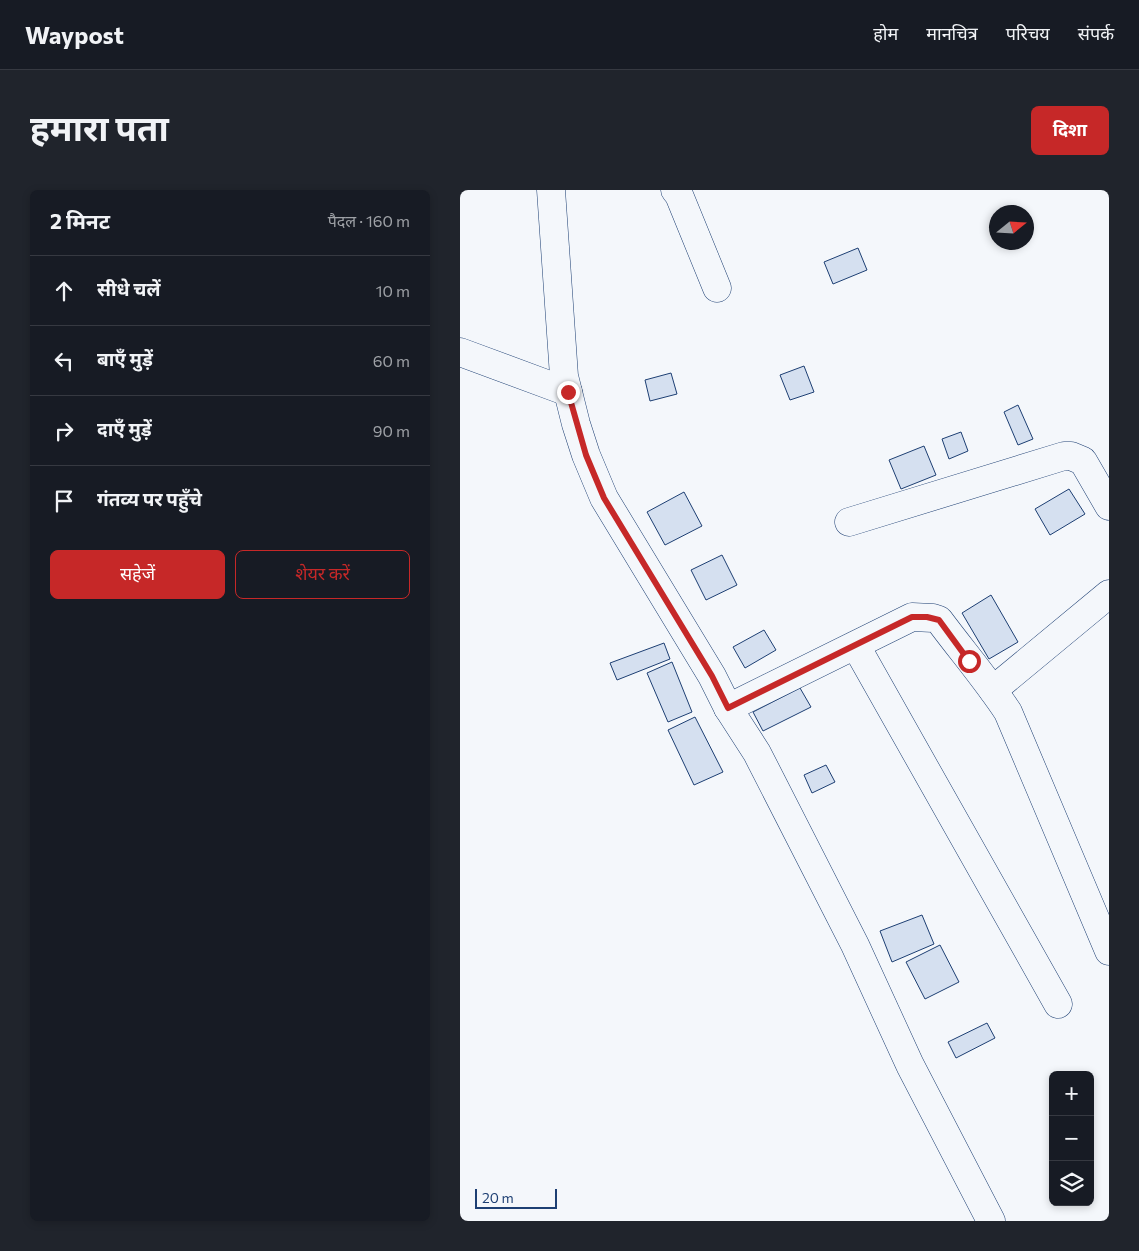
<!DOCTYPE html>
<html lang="hi">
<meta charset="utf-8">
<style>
body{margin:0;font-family:Commissioner,"Noto Sans Devanagari",sans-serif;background:#20242c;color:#f1f3f6}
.controls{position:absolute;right:15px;bottom:15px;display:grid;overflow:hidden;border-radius:8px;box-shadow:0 2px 8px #0003}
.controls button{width:45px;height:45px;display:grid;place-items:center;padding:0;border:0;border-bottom:1px solid #363941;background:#171b24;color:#f1f3f6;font:25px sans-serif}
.compass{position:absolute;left:529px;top:15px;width:45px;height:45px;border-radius:50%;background:#171b24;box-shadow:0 2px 8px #0003;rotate:72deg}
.scale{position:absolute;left:15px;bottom:12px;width:82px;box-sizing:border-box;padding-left:5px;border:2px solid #1d3f73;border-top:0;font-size:14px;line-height:18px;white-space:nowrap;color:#1d3f73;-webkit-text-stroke:4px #f4f7fb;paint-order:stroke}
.stop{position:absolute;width:15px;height:15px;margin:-11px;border:4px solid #c62828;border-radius:50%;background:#fff}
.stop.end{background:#c62828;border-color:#fff;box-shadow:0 1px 5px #0008}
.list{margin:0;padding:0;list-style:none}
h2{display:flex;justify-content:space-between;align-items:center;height:65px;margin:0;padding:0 20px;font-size:21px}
h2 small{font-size:16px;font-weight:400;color:#9ea1a6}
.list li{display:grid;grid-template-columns:32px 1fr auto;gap:15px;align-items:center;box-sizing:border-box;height:70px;padding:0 20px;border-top:1px solid #363941}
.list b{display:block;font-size:19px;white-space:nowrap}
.list em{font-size:16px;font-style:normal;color:#9ea1a6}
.actions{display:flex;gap:10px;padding:15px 20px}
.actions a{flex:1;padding:11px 0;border:1px solid #c62828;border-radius:8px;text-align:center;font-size:18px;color:#c62828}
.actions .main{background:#c62828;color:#fff}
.icon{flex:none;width:28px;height:28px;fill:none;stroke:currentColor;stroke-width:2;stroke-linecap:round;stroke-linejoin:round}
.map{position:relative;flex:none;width:649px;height:1031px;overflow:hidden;border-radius:8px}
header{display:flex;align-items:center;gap:30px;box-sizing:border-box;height:70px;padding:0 25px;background:#171b24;border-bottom:1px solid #363941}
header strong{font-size:24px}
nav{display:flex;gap:28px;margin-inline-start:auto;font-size:18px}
.intro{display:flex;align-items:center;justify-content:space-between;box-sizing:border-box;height:120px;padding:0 30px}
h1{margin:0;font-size:35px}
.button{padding:12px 22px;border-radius:8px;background:#c62828;color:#fff;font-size:18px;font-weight:700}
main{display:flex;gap:30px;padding:0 30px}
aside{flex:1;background:#171b24;border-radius:8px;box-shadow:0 2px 8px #0003}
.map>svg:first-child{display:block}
</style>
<header>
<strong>Waypost</strong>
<nav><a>होम</a><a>मानचित्र</a><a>परिचय</a><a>संपर्क</a></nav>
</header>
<div class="intro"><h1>हमारा पता</h1><a class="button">दिशा</a></div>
<main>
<aside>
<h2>2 मिनट<small>पैदल · 160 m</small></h2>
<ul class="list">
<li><svg class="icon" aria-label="ahead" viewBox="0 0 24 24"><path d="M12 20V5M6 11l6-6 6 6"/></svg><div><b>सीधे चलें</b></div><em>10 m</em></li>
<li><svg class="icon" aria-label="left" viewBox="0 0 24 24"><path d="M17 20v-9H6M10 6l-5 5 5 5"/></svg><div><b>बाएँ मुड़ें</b></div><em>60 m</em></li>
<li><svg class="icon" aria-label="right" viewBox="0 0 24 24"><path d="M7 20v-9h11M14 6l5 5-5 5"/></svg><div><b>दाएँ मुड़ें</b></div><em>90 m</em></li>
<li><svg class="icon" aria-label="arrive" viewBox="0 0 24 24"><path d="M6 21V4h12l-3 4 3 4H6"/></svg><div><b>गंतव्य पर पहुँचे</b></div></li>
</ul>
<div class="actions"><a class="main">सहेजें</a><a>शेयर करें</a></div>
</aside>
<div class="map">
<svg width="649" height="1031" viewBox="0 0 649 1031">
<rect width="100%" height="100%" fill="#f4f7fb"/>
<g fill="#d5e0f0" stroke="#1d3f73">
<polygon points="398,58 407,80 373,94 364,72"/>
<polygon points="344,176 354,202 330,210 320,185"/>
<polygon points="211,183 217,204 190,211 185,190"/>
<polygon points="558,215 573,249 558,255 544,222"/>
<polygon points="501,242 508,261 489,269 482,249"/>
<polygon points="464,256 476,285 441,299 429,270"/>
<polygon points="609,299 625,324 590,345 575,319"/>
<polygon points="224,302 242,336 205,355 187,322"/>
<polygon points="262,365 277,395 246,410 231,380"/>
<polygon points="531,405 558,452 529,469 502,423"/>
<polygon points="304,440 316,460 285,478 273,457"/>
<polygon points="204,453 210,469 157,490 150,473"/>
<polygon points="212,472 232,522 208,532 187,483"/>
<polygon points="340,498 351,517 303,541 293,522"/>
<polygon points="235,527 263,582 234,595 208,540"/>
<polygon points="366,575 375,592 352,603 344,585"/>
<polygon points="462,725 474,754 432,772 420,741"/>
<polygon points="480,755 499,792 465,809 446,772"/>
<polygon points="527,833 535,848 496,868 488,852"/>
</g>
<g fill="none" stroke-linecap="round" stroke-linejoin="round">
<defs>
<g id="minor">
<polyline points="91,0 104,186 116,234 126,265 144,308 252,486 268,518 297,563 395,755 450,875 531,1031"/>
<polyline points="215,0 219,5 257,98"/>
<polyline points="0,162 108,202"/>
<polyline points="389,332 604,266 611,266 623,271 649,316"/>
<polyline points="396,456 598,814"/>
<polyline points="533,500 649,404"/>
<path d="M268,518L452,427L473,428L479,430C502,461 527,490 548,522L649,761"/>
</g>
</defs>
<use href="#minor" stroke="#1d3f73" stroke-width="29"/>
<use href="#minor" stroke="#f4f7fb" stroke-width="28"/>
</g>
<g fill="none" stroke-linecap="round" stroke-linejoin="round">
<polyline stroke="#c62828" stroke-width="6" points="108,202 126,265 144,308 252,486 268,518 452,427 467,427 479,430 509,471"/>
</g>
</svg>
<div class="controls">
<button>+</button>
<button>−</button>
<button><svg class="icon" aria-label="layers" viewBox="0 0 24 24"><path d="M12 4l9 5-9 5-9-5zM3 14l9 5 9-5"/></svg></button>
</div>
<svg class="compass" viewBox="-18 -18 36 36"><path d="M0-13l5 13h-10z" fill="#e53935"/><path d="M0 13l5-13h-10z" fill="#9ea1a6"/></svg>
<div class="scale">20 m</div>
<div class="stop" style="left:509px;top:471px"></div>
<div class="stop end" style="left:108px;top:202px"></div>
</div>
</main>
